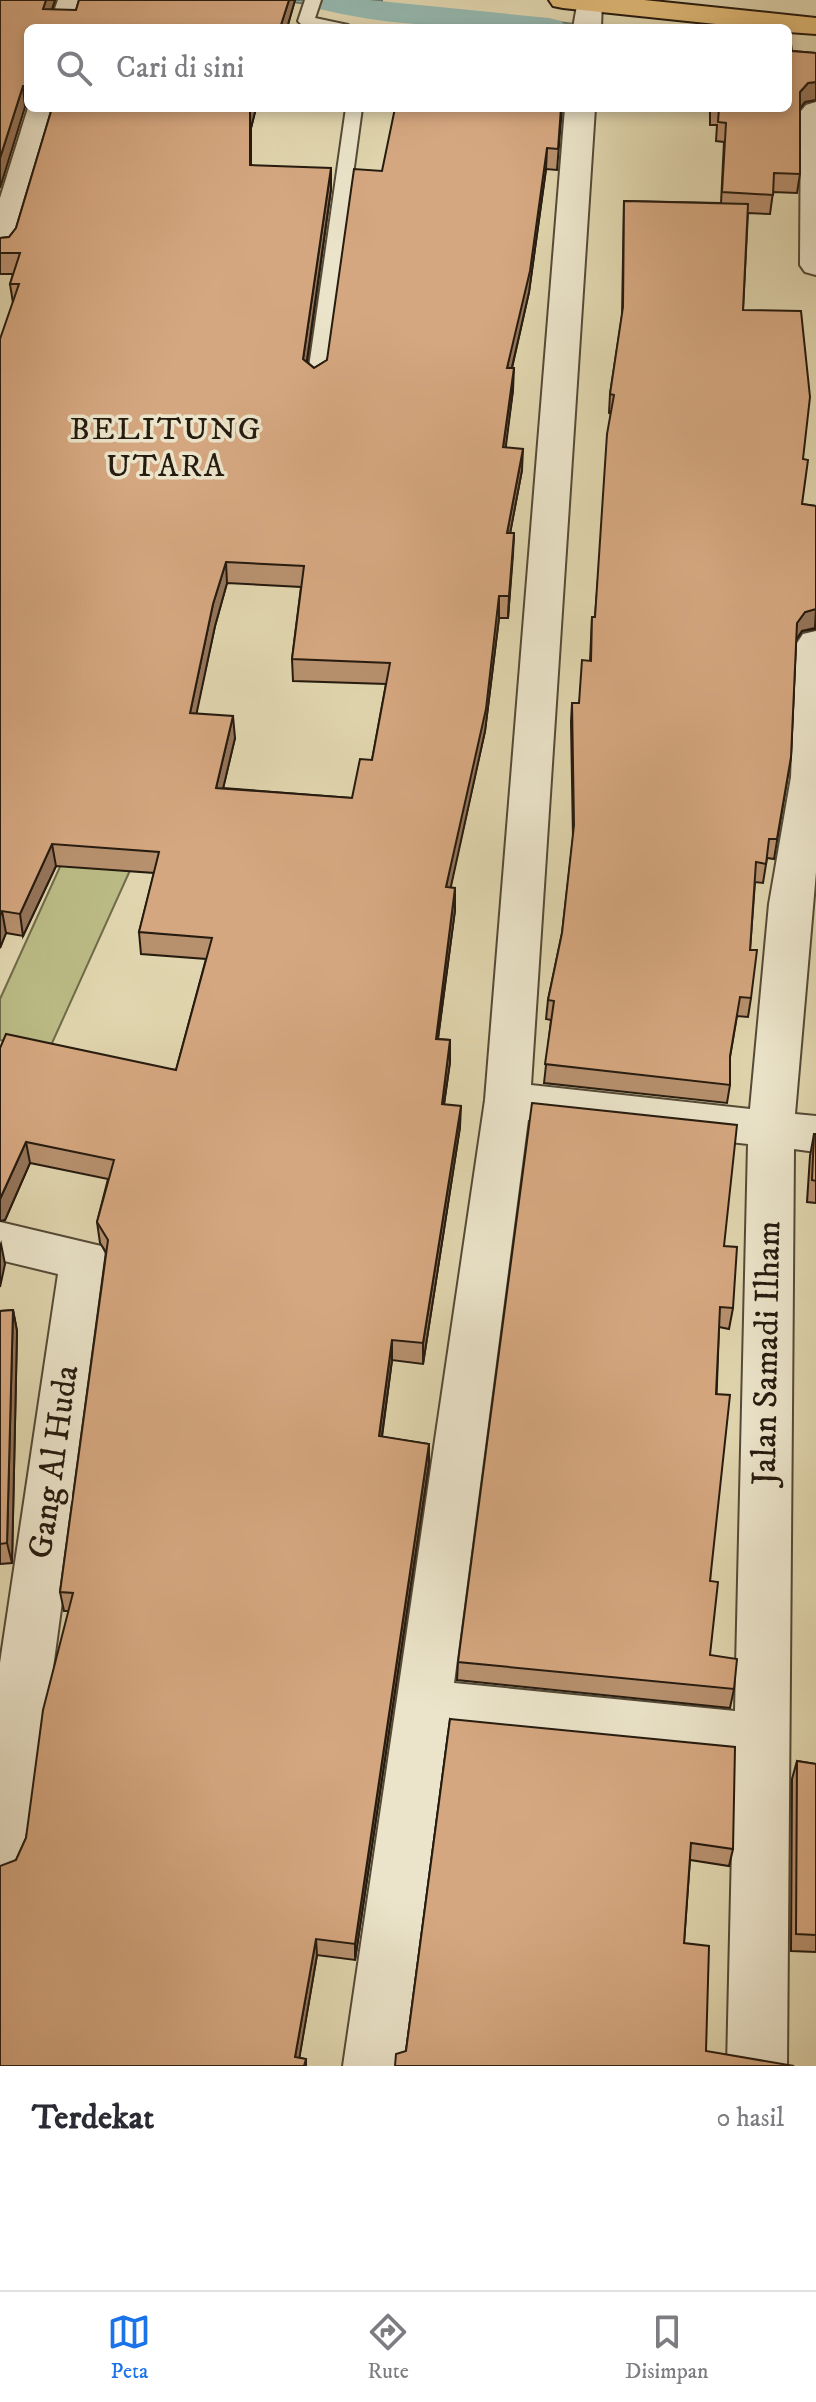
<!DOCTYPE html>
<html lang="id">
<style>
body{margin:0;font-family:"IM FELL DW Pica",serif;background:#f2f2f3;color:#2b2b33}
.list{margin:0;padding:0;list-style:none}
h2{display:flex;justify-content:space-between;align-items:center;height:104px;margin:0;padding:0 32px;font-size:34px}
h2 small{font-size:26px;font-weight:400;color:#7c7c81}
.icon{flex:none;width:44px;height:44px;fill:none;stroke:currentColor;stroke-width:2;stroke-linecap:round;stroke-linejoin:round}
.map{position:relative;flex:none;width:816px;height:2066px;overflow:hidden}
.search{position:absolute;background:#fff;box-shadow:0 4px 12px #0003;left:24px;right:24px;top:24px;height:88px;display:flex;align-items:center;gap:20px;box-sizing:border-box;padding:0 28px;border-radius:12px;color:#7c7c81;font-size:30px}
.sheet{height:224px;background:#fff}
nav{display:flex;justify-content:space-around;align-items:center;box-sizing:border-box;height:112px;border-top:2px solid #e1e1e2;background:#fff;font-size:22px;color:#7c7c81}
nav a{display:grid;justify-items:center;gap:4px}
nav .on{color:#1a73e8}
.map>svg:first-child{display:block}
</style>
<div class="map">
<svg width="816" height="2066" viewBox="0 0 816 2066">
<rect width="100%" height="100%" fill="#e0d5ae"/>
<filter id="stains"><feTurbulence type="fractalNoise" baseFrequency=".0025" numOctaves="4"/><feColorMatrix values="0 0 0 0 .2 0 0 0 0 .09 0 0 0 0 .02 0 0 0 .5 -.17"/></filter>
<radialGradient id="worn" r=".72"><stop offset=".6" stop-color="#630" stop-opacity="0"/><stop offset="1" stop-color="#630" stop-opacity=".3"/></radialGradient>
<polygon fill="#bbbb85" stroke="#706b4a" stroke-width="2" points="98,783 141,846 48,1052 0,1040 0,999"/>
<polygon fill="#94b8af" stroke="#68796f" stroke-width="2" points="273,0 382,0 382,8 405,9 409,6 613,28 525,28"/>
<g fill="none" stroke-linecap="round" stroke-linejoin="round">
<path fill="#94b8af" fill-rule="evenodd" d="M316,0H369L549,18L561,21L566,28C483,28 401,29 319,9Z"/>
<defs>
<g id="service">
<polygon points="305,0 321,0 315,18 348,25 351,28 301,24 298,21"/>
<polygon points="346,108 362,108 325,381 316,387 307,381"/>
</g>
<g id="minor">
<polygon points="58,0 86,0 76,28 48,28"/>
<polygon points="578,0 602,0 601,28 573,28"/>
<polygon points="816,102 816,275 805,272 800,265 801,111 806,105"/>
<polygon points="28,108 58,108 16,248 11,255 0,257 0,198"/>
<path d="M565,108H595L531,1085L750,1109L769,904L791,777L797,643L803,634L816,631V872L795,1114L816,1116V1152L794,1149L787,2066H727L734,1762L447,1734L403,2066H343L485,1100ZM528,1120L748,1144L735,1711L454,1683Z"/>
<polygon points="0,1222 101,1246 108,1260 28,1854 20,1874 0,1882 0,1663 58,1274 0,1260"/>
</g>
<polygon id="primary" points="549,0 644,0 816,18 816,34 788,32 788,28 754,28 563,8 553,6"/>
</defs>
<use href="#service" stroke="#544a37" stroke-width="4"/>
<use href="#minor" stroke="#544a37" stroke-width="4"/>
<use href="#primary" stroke="#261b0f" stroke-width="4"/>
<use href="#service" fill="#ebe4ca" fill-rule="evenodd"/>
<use href="#minor" fill="#ebe4ca" fill-rule="evenodd"/>
<use href="#primary" fill="#e0ba77" fill-rule="evenodd"/>
</g>
<g fill="#b7906e" stroke="#261b0f" stroke-width="2" fill-rule="evenodd">
<polygon points="0,0 55,0 52,10 76,10 79,0 295,0 287,28 28,28 28,107 25,107"/>
<polygon points="792,51 816,53 816,100 805,102 800,108 800,174 797,193 773,192 770,214 748,213 743,310 803,459 802,504 816,506 816,629 802,631 796,640 791,757 774,859 767,858 763,883 755,882 750,950 751,998 748,1017 737,1016 730,1057 730,1085 727,1103 544,1083 551,1020 546,1019 548,1000 562,933 573,838 571,722 572,703 579,703 590,661 592,617 595,617 611,414 609,413 610,394 622,316 624,201 721,203 724,142 716,141 717,125 710,125 710,108 788,108"/>
<path d="M52,108H256L251,128V165L331,189L307,362L314,368L327,360L382,171L562,108L557,170L546,169L529,292L512,368L513,390L505,447L522,470L510,533H514L508,618H499L485,731L450,888L455,910L438,1039L450,1040V1062L444,1104L460,1127L423,1364L392,1360L382,1437L429,1444V1463L355,1960L317,1955L299,2058L306,2059V2066H0L16,1860L26,1838L69,1611H64L60,1592L106,1252L100,1243L97,1222L108,1179L30,1163L5,1220L0,1048L176,1070L206,959L141,954L139,932L154,873L56,866L23,936L6,933L0,948L13,303L10,284L13,274H0V238L9,237L16,228ZM227,583L301,587L292,659L293,681L386,684L372,760L352,798L223,788L235,738L196,713L215,626Z"/>
<polygon points="814,1134 816,1134 816,1203 807,1202 810,1156"/>
<polygon points="724,1246 733,1308 729,1329 719,1327 710,1581 710,1655 734,1689 730,1708 457,1680 458,1662"/>
<polygon points="13,1310 17,1331 12,1563 0,1564 0,1311"/>
<polygon points="450,1719 733,1849 729,1866 690,1860 684,1943 706,2051 406,2051"/>
<polygon points="797,1761 816,1764 816,1952 791,1951 792,1779"/>
</g>
<g fill="#95755a" stroke="#261b0f" stroke-width="2">
<polygon points="46,0 55,0 46,28 43,9"/>
<polygon points="289,0 295,0 287,28 280,28"/>
<polygon points="816,82 816,100 805,102 798,111 800,92 808,83"/>
<polygon points="23,86 25,107 0,188 0,158"/>
<polygon points="250,108 256,108 251,128 251,186"/>
<polygon points="547,148 546,169 529,292 507,389 507,368"/>
<polygon points="331,168 331,189 304,381 303,359"/>
<polygon points="514,368 513,390 503,469 503,447"/>
<polygon points="523,449 522,470 506,555 507,533"/>
<polygon points="514,533 513,555 508,618 509,596"/>
<polygon points="226,562 227,583 215,626 192,735 190,713 213,604"/>
<polygon points="499,596 499,618 485,731 446,909 446,887"/>
<polygon points="816,609 815,628 802,631 794,643 797,623 805,612"/>
<polygon points="233,716 235,738 218,810 216,788"/>
<polygon points="52,844 56,866 23,936 20,914"/>
<polygon points="455,888 455,910 435,1060 436,1039"/>
<polygon points="2,911 6,933 0,948 0,916"/>
<polygon points="450,1040 450,1062 441,1125 442,1104"/>
<polygon points="461,1106 460,1127 423,1364 423,1343"/>
<polygon points="26,1142 30,1163 5,1220 0,1221 0,1199"/>
<polygon points="1,1244 5,1264 0,1287 0,1247"/>
<polygon points="13,1310 17,1331 12,1563 7,1543"/>
<polygon points="392,1340 392,1360 379,1456 379,1436"/>
<polygon points="429,1444 429,1463 355,1960 355,1944"/>
<polygon points="316,1939 317,1955 298,2066 295,2057"/>
</g>
<g fill="#d5a780" stroke="#261b0f" stroke-width="2" fill-rule="evenodd">
<polygon points="0,0 46,0 43,9 76,10 79,0 289,0 280,28 28,28 28,86 23,86 0,158"/>
<polygon points="411,25 467,28 410,28"/>
<polygon points="788,43 791,44 792,51 816,53 816,82 808,83 800,92 800,174 774,173 773,195 722,192 726,123 718,122 719,108 788,108"/>
<path d="M52,108H250V165L331,168L303,359L314,368L327,360L354,169L382,171L395,108H561L558,149L547,148L530,271L507,368H514L503,447L523,449L507,533H514L509,596H499L486,709L446,887L455,888L436,1039L450,1040L442,1104L461,1106L423,1343L392,1340L379,1436L429,1444L355,1944L316,1939L295,2057L306,2059L304,2066H0V1866L16,1860L26,1838L43,1710L73,1593L60,1592L108,1240L97,1222L114,1160L26,1142L0,1199V1048L6,1034L176,1070L212,938L139,932L159,852L52,844L20,914L2,911L0,916V339L19,284H10L20,253H0V238L9,237L16,228ZM226,562L304,566L292,659L390,663L372,760L360,759L352,798L216,788L233,716L190,713L213,604Z"/>
<polygon points="624,201 748,204 743,310 801,311 810,397 803,459 808,460 802,504 816,506 816,609 805,612 797,623 791,757 777,839 769,839 766,864 756,862 750,950 757,950 751,998 740,997 730,1056 730,1085 545,1064 554,1001 548,1000 562,933 574,825 572,703 579,703 582,660 591,661 592,617 595,617 607,434 614,395 610,394 623,307"/>
<polygon points="532,1103 737,1125 724,1246 737,1247 733,1308 720,1307 716,1394 730,1395 710,1581 718,1582 710,1655 737,1659 734,1689 458,1662"/>
<polygon points="814,1134 816,1134 816,1181 812,1180"/>
<polygon points="13,1310 7,1543 0,1544 0,1311"/>
<polygon points="450,1719 735,1747 733,1849 691,1843 684,1943 709,1946 706,2051 794,2066 395,2066 396,2054 406,2051"/>
<polygon points="797,1761 816,1764 816,1935 796,1934"/>
</g>
<g text-anchor="middle" dominant-baseline="central" stroke-width="7" stroke-linejoin="round" paint-order="stroke">
<g font-size="32" letter-spacing="2" fill="#261b0f" stroke="#ebe4ca">
<text x="166" y="430">BELITUNG<tspan x="166" dy="37">UTARA</tspan></text>
</g>
<g font-size="34" fill="#261b0f" stroke="#ebe4ca">
<text transform="translate(767 1353) rotate(-89)">Jalan Samadi Ilham</text>
<text transform="translate(54 1462) rotate(-82)">Gang Al Huda</text>
</g>
</g>
<rect width="100%" height="100%" filter="url(#stains)"/>
<rect width="100%" height="100%" fill="url(#worn)"/>
</svg>
<div class="search"><svg class="icon" aria-label="search" viewBox="0 0 24 24"><circle cx="10" cy="10" r="6"/><path d="M15 15l6 6"/></svg>Cari di sini</div>
</div>
<section class="sheet">
<h2>Terdekat<small>0 hasil</small></h2>
<ul class="list">
</ul>
</section>
<nav>
<a class="on"><svg class="icon" aria-label="map" viewBox="0 0 24 24"><path d="M3 6l6-2 6 2 6-2v14l-6 2-6-2-6 2zM9 4v14M15 6v14"/></svg>Peta</a>
<a><svg class="icon" aria-label="directions" viewBox="0 0 24 24"><path d="M12 3l9 9-9 9-9-9zM9 14v-3h6M13 9l2 2-2 2"/></svg>Rute</a>
<a><svg class="icon" aria-label="saved" viewBox="0 0 24 24"><path d="M7 4h10v16l-5-4-5 4z"/></svg>Disimpan</a>
</nav>
